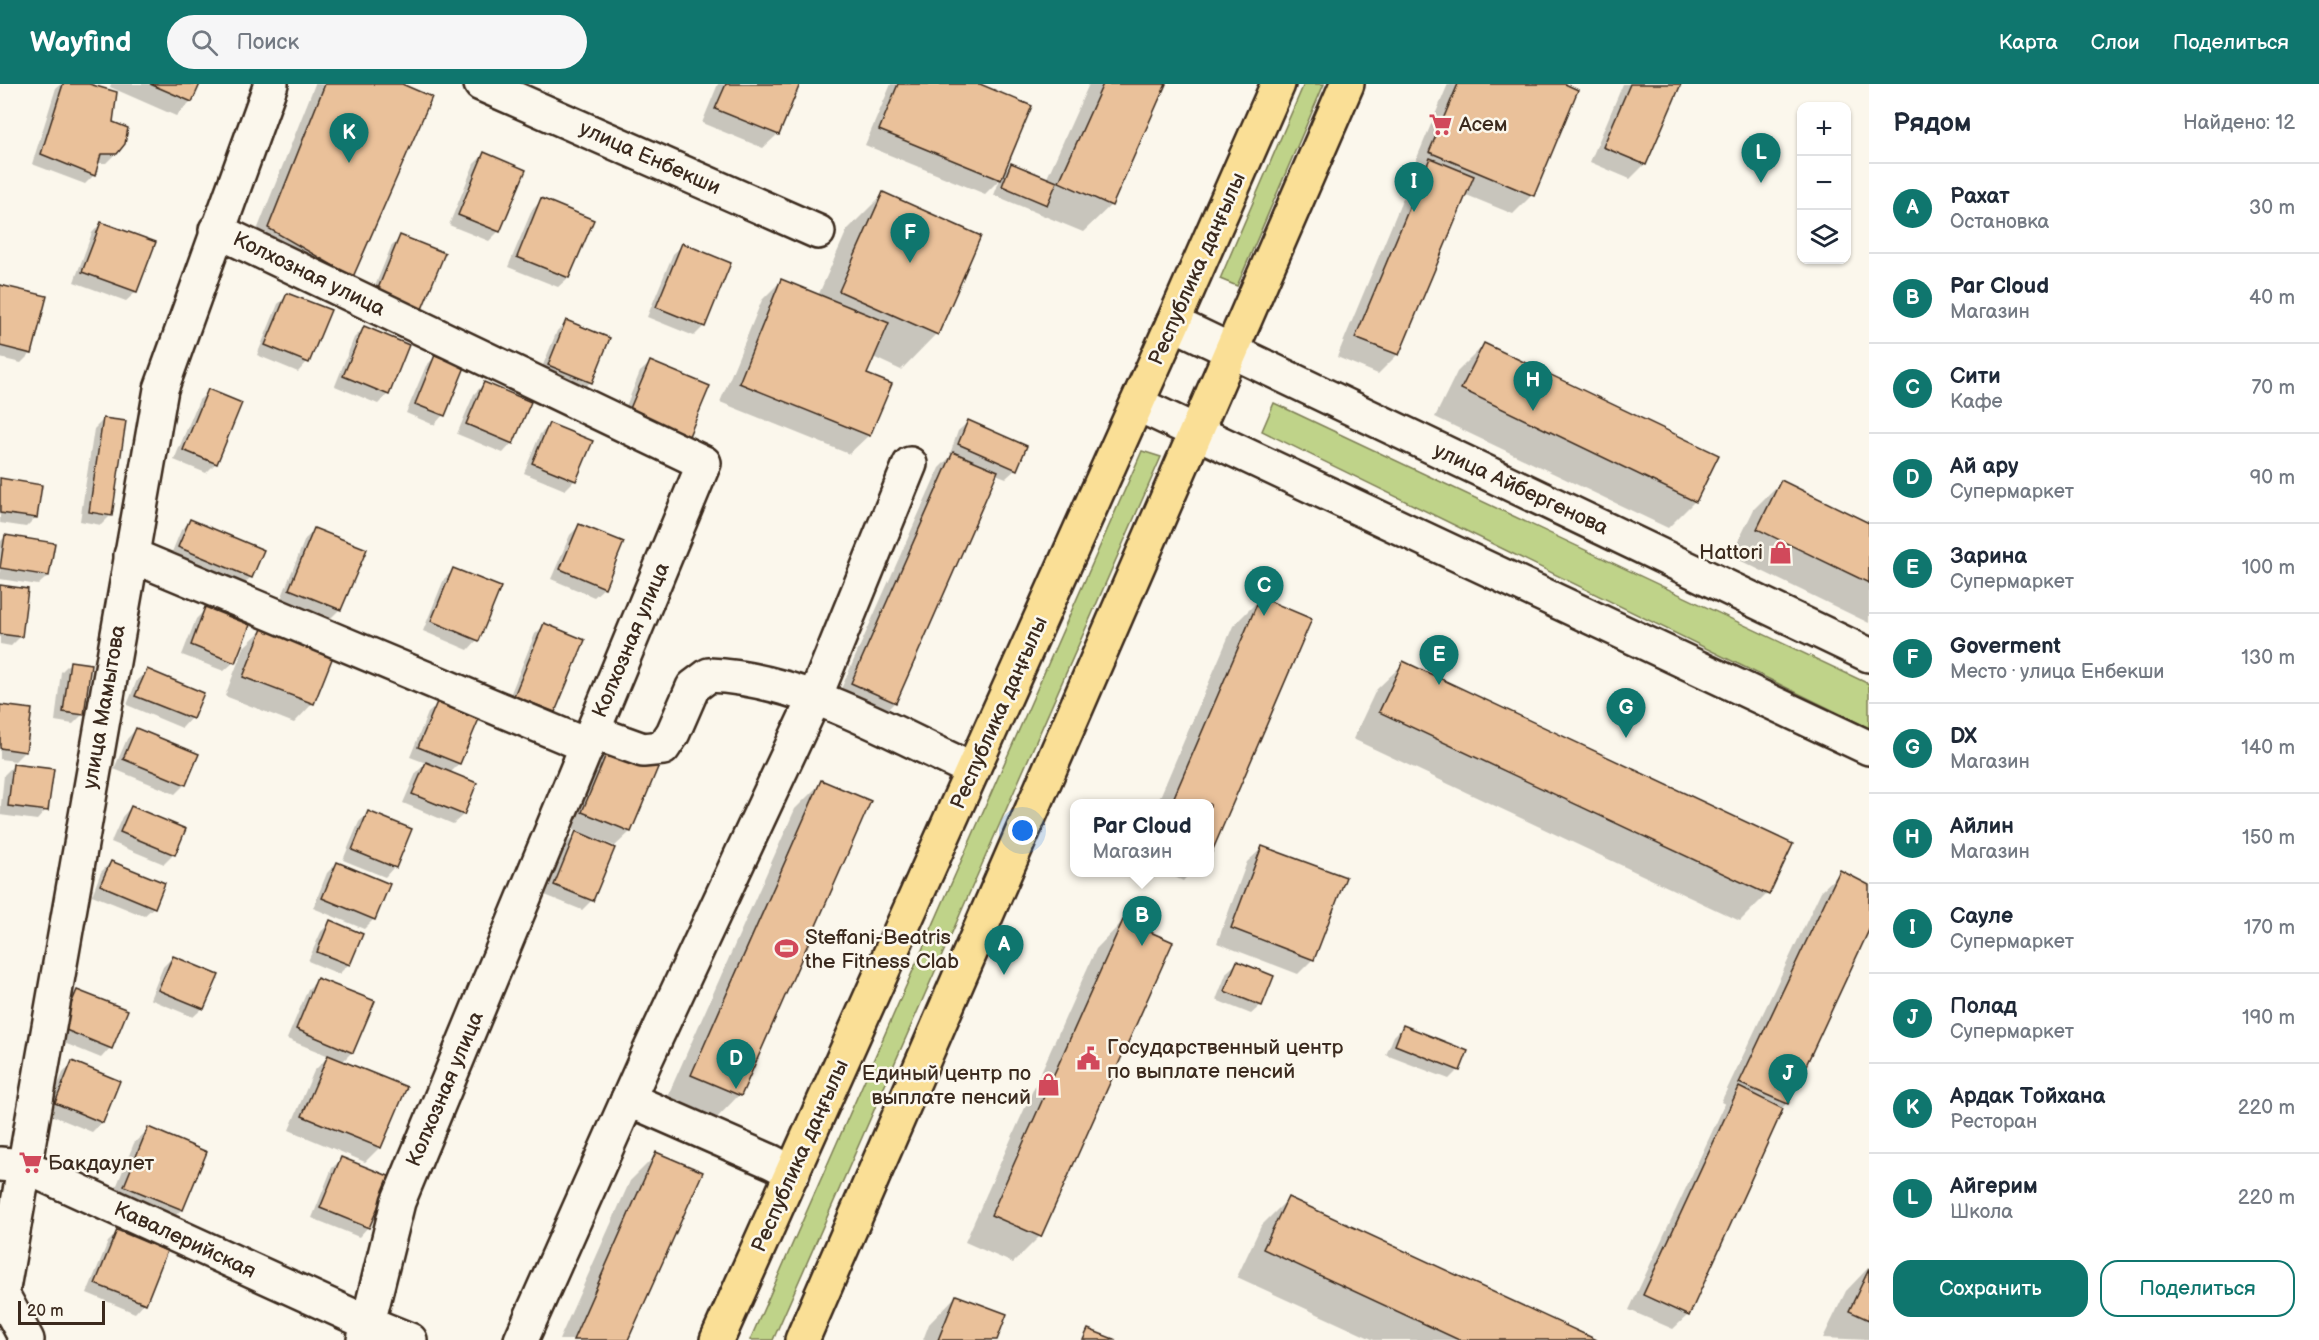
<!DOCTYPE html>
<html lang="ru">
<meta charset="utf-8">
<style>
body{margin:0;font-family:"Balsamiq Sans",sans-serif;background:#f6f6f7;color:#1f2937}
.controls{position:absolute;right:18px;top:18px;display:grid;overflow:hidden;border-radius:12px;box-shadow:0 2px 4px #0004}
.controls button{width:54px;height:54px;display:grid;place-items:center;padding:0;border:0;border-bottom:2px solid #e0e1e3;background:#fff;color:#1f2937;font:30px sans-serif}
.scale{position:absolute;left:18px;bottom:15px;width:87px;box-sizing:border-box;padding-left:6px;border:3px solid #3b2a1e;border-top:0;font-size:16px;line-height:21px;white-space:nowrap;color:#3b2a1e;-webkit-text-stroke:4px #fbf7ec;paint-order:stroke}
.you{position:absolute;left:1023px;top:747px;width:21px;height:21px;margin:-15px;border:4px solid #fff;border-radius:50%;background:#1a73e8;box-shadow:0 0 0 9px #1a73e833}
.badge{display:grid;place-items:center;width:39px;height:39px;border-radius:50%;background:#0f766e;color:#fff;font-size:20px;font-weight:700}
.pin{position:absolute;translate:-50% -50px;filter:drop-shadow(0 2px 3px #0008)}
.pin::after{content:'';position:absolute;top:32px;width:21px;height:18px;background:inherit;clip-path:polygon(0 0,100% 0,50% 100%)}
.popup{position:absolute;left:1070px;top:715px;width:144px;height:78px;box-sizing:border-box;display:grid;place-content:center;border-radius:12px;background:#fff;filter:drop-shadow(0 2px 4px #0005);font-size:20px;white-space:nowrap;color:#747a83}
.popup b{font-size:22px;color:#1f2937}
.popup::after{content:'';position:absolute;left:50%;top:100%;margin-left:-12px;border:12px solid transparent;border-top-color:#fff}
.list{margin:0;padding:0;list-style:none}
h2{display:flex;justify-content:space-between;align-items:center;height:78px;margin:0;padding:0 24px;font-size:26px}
h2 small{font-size:20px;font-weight:400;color:#747a83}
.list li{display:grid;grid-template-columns:39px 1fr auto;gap:18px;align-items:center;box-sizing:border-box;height:90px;padding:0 24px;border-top:2px solid #e0e1e3}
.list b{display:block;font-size:22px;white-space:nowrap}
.list p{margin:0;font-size:20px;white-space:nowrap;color:#747a83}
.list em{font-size:20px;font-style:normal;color:#747a83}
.actions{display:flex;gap:12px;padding:18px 24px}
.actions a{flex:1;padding:14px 0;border:2px solid #0f766e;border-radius:18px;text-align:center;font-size:21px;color:#0f766e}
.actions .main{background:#0f766e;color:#fff}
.icon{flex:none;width:33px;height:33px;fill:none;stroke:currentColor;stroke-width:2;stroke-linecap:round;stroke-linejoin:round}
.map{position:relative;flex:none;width:1869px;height:1256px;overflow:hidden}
header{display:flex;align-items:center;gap:36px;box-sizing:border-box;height:84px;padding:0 30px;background:#0f766e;color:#fff}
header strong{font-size:28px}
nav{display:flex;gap:33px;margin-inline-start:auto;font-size:21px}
.search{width:420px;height:54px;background:#f6f6f7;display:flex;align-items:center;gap:15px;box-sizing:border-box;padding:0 21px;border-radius:33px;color:#747a83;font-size:22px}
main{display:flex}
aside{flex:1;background:#fff}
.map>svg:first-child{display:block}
</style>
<header>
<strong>Wayfind</strong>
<div class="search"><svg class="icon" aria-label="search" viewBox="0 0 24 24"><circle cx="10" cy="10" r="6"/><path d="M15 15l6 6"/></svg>Поиск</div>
<nav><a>Карта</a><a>Слои</a><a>Поделиться</a></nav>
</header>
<main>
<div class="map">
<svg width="1869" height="1256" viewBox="0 0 1869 1256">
<rect width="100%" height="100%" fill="#fbf7ec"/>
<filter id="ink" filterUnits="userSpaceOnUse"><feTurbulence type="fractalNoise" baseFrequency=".0167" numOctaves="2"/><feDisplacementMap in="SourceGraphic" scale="12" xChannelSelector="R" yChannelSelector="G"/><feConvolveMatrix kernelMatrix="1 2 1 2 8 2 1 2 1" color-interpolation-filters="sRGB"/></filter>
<g filter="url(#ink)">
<g fill="#bfd389" stroke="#7d7e54" stroke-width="1.5">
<polygon points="1304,0 1324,0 1237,202 1220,195"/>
<polygon points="1274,319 1869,600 1869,644 1262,347"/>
<polygon points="1142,367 1161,373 773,1256 750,1256"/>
</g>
<g fill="#0003">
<polygon points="61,0 84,0 111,39 116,69 106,79 97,79 94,91 85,100 32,80 56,4"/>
<polygon points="111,0 199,0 191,17 176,32 110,3"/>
<polygon points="315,0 399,0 430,14 352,193 333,212 250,164"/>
<polygon points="718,0 798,0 778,50 763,64 702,39"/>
<polygon points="891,0 976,0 1001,91 1011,81 1046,96 1089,0 1164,0 1111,121 1083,148 994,111 1000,95 985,110 865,61"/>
<polygon points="1448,0 1561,0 1532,111 1513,130 1464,110 1397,271 1378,290 1337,273 1411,95 1416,90 1411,88"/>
<polygon points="1623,0 1679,0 1645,80 1630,95 1590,78"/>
<polygon points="484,70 524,87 499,147 489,157 449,141 474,80"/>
<polygon points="883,110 936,250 901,286 873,273 865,291 869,351 849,370 720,318 762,216 781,197 818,212 847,146"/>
<polygon points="542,116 568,194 558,203 508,183 532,126"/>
<polygon points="101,139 154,159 136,208 126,217 74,198 92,149"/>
<polygon points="401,153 420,224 411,234 369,217 391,163"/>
<polygon points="683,161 729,180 703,243 694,252 647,233 673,170"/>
<polygon points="0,202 31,269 21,279 0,274"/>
<polygon points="288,211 307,278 298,288 257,271 278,220"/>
<polygon points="567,237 590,298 581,308 539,291 557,247"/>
<polygon points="364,244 388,310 378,320 335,302 354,254"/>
<polygon points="1484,261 1695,417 1668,444 1435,333 1457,288"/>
<polygon points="436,272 443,331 434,341 406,329 426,282"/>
<polygon points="650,279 688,351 678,361 620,337 640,288"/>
<polygon points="484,300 512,359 503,369 457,350 474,310"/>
<polygon points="209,307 216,379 206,389 174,376 199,316"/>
<polygon points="103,336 111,431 101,441 80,437 94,345"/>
<polygon points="968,338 1016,385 1006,394 996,390 895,618 880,633 837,614 939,384 952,371 950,370 958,347"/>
<polygon points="550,341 575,396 565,406 524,389 540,350"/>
<polygon points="0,396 36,433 26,443 0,439"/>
<polygon points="1781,398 1869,440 1869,539 1731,472 1754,425"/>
<polygon points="190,437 251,493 242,502 170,473 181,446"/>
<polygon points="579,442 604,504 594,513 551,495 570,451"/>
<polygon points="315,446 340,525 330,535 281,515 305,455"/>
<polygon points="6,452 48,492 38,501 0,495 0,458"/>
<polygon points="454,486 499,504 477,556 468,566 423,547 444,495"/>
<polygon points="0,503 21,552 11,562 0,560"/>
<polygon points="1260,515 1310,536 1210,770 1210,720 1157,720 1233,542"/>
<polygon points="206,525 234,578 224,587 182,571 196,535"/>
<polygon points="545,541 554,627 544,637 506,621 535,550"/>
<polygon points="264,544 313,619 294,639 225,612 244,563"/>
<polygon points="71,578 83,630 73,640 55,637 61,588"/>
<polygon points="1404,579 1767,810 1740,837 1353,655 1376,606"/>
<polygon points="147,587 191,634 182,644 127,621 137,596"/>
<polygon points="438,620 477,636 459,680 450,689 476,700 463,731 453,740 403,719 416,689 426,679 410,673 428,629"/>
<polygon points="0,622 25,667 15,677 0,675"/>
<polygon points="136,645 185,700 175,710 114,685 127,655"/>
<polygon points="610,663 630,748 615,762 594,754 592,816 582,826 545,811 567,759 579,747 568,743 595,677"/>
<polygon points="14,681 46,726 37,736 0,731 4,691"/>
<polygon points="822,698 869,718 739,1011 712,1039 665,1018 795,725"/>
<polygon points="131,723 174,770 164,780 111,758 122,733"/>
<polygon points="369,728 410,745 394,783 385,793 343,776 359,738"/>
<polygon points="1262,764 1313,875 1298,890 1217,859 1247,778"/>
<polygon points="111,778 154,823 144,832 92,811 101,788"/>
<polygon points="337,779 374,835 364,845 313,824 327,789"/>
<polygon points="1164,788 1191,788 1183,797"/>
<polygon points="1841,788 1869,803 1869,842 1787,1019 1781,1025 1688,1231 1673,1245 1629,1226 1725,1020 1721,1018 1821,807"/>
<polygon points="1123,837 1040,1152 1013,1179 965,1158 1096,865"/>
<polygon points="330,838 349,880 339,890 308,877 321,848"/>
<polygon points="173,873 203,924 193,933 150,915 163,883"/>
<polygon points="1237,879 1261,921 1251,930 1216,916 1227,888"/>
<polygon points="318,896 352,968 342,978 380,1063 365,1078 289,1046 314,987 329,972 287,955 308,905"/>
<polygon points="77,907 126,927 110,964 101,974 52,954 67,917"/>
<polygon points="1403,943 1458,986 1449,995 1386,971 1394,952"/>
<polygon points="72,979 102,1038 92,1048 46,1029 63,989"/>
<polygon points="149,1045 182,1125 167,1140 111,1116 134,1059"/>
<polygon points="657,1070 626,1256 559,1256 630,1097"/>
<polygon points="342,1075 368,1143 359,1153 312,1134 332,1084"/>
<polygon points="1288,1115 1594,1256 1374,1256 1237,1193 1261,1142"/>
<polygon points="118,1148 144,1219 135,1229 87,1209 108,1158"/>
<polygon points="1869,1183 1869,1256 1823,1254 1846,1207"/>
<polygon points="956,1212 995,1256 923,1256 929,1240"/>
</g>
<g fill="#eac19a" stroke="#3b2a1e" stroke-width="1.5">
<polygon points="63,0 89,0 117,8 113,38 128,44 125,60 117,70 101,70 95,92 41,70"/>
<polygon points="150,0 200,0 192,18"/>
<polygon points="325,0 402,0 432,13 353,193 268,144"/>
<polygon points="726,0 800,0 779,51 715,25"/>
<polygon points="898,0 980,0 1032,22 1001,96 879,46"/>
<polygon points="1103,0 1166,0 1112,122 1059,98"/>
<polygon points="1458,0 1565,0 1578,6 1534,112 1429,68"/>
<polygon points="1630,0 1681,0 1646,81 1603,63"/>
<polygon points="484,68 526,86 500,148 458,131"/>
<polygon points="1430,74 1474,92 1399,271 1355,254"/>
<polygon points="1011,79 1057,98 1047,121 1002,102"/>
<polygon points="883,108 981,152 938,251 839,207"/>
<polygon points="541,114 594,136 569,194 517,173"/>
<polygon points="101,138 156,158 137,208 82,188"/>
<polygon points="400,151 445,169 422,225 377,207"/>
<polygon points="682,159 731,179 705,243 656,223"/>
<polygon points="781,195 889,239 867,290 892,300 870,352 739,299"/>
<polygon points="0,201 47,212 32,270 0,262"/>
<polygon points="287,209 331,226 309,279 265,261"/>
<polygon points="566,236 610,254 592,299 548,281"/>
<polygon points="364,242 409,261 389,311 343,292"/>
<polygon points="1484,259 1719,371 1696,418 1461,305"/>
<polygon points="435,271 465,283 445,332 415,320"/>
<polygon points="650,277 710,302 689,352 629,327"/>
<polygon points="484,298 531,318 513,360 466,340"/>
<polygon points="208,305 242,319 217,380 183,366"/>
<polygon points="103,334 126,337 112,432 89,428"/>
<polygon points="968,336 1027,362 1017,386 958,360"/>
<polygon points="549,339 593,357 576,397 532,379"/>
<polygon points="953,368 998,387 896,619 851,599"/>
<polygon points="0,394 42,401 37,434 0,429"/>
<polygon points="1781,396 1869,439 1869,499 1757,445"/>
<polygon points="190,435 264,466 252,494 178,463"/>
<polygon points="579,440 624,458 605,504 560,485"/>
<polygon points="314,444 367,465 341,526 289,505"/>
<polygon points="5,451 55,459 49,492 0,484"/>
<polygon points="453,484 501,503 479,557 431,537"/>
<polygon points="0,501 28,505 22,553 0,550"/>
<polygon points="1260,513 1312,535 1211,770 1210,720 1171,720"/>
<polygon points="205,523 250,541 235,579 191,561"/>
<polygon points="544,539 585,556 555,628 514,612"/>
<polygon points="263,542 334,570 314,620 243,593"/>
<polygon points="70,577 91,580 84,631 63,628"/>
<polygon points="1403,577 1793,760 1769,811 1379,628"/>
<polygon points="147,585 204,609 193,635 135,612"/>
<polygon points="437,618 479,635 460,680 418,663"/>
<polygon points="0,621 32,625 26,668 0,664"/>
<polygon points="136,644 199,670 186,701 123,675"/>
<polygon points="610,661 659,681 631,748 582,728"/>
<polygon points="426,678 477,699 464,731 412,710"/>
<polygon points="13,680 54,685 48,727 8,722"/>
<polygon points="821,696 871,717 741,1012 691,991"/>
<polygon points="131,722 186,745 175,771 120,748"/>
<polygon points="368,727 412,745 396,784 352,766"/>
<polygon points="576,747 615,764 593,817 554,801"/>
<polygon points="1262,762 1346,793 1314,876 1231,844"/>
<polygon points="111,777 165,799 155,824 100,801"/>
<polygon points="337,778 390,800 375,836 322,814"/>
<polygon points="1840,786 1869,801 1869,846 1788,1020 1739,999"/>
<polygon points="330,836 363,850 350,881 317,868"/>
<polygon points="1123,836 1173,858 1041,1153 991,1131"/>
<polygon points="173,872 219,891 204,925 158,906"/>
<polygon points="1237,877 1274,892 1262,922 1224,907"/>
<polygon points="317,894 375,917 353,969 296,945"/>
<polygon points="77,906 128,926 112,965 61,944"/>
<polygon points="1403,941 1468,967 1460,987 1395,961"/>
<polygon points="328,971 407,1003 381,1064 302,1032"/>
<polygon points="72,977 120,997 103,1039 55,1019"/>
<polygon points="1739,1003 1783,1025 1689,1232 1643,1211"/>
<polygon points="148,1043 207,1068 183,1126 124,1102"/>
<polygon points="656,1068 703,1088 628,1256 573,1256"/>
<polygon points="341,1073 391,1093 369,1144 320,1124"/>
<polygon points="1288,1113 1597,1256 1459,1256 1263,1165"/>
<polygon points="117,1146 167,1167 146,1220 95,1200"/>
<polygon points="1869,1185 1869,1236 1849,1227"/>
<polygon points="956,1211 1007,1230 997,1256 938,1256"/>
<polygon points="1088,1245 1116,1256 1083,1256"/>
</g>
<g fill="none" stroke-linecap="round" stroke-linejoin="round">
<defs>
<g id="minor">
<polyline points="481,0 818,148"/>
<polyline points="1173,239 1869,571"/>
<polyline points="1137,320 1869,664"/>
<polyline points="131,471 588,662"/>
<path d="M593,648L643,666L663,664L673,649L693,603L709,591C803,595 890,648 973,686"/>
<polyline points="628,1015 772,1078 793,1089"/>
<polyline points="0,1080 24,1082 368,1239 398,1118 704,379 216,146"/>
<polyline points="27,1256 2,1210 161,305 271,0"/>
<polyline points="364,1256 368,1239 410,1256"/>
<polyline points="521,1256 646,975 815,613 910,380"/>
</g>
<g id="major">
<polyline points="717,1256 1173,239 1278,0"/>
<polyline points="802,1256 1347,0"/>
</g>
</defs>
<use href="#minor" stroke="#3b2a1e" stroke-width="38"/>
<use href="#major" stroke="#3b2a1e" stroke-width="38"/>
<use href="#minor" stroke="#fbf7ec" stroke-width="33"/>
<use href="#major" stroke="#fadf96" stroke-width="33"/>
</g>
</g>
<defs>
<symbol id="supermarket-bare" viewBox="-9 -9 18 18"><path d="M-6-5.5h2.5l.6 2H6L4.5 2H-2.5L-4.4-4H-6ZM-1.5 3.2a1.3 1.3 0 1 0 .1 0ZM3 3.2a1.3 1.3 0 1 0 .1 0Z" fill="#d1495b" stroke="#fbf7ec" stroke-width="2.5" paint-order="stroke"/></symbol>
<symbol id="shop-bare" viewBox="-9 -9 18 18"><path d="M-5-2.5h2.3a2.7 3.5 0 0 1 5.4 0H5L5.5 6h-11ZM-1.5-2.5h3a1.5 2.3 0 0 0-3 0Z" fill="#d1495b" stroke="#fbf7ec" stroke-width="2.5" paint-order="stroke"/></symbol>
<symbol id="stadium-bare" viewBox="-9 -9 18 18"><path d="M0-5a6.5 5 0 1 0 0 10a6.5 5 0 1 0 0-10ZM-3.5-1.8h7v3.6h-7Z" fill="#d1495b" stroke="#fbf7ec" stroke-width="2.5" paint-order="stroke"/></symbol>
<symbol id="civic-bare" viewBox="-9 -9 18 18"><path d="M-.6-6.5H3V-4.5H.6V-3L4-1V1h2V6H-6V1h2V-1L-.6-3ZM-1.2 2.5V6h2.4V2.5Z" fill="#d1495b" stroke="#fbf7ec" stroke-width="2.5" paint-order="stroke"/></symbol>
</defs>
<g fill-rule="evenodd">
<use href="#supermarket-bare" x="1424" y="24" width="33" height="33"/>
<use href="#shop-bare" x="1764" y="452" width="33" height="33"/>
<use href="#stadium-bare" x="770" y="848" width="33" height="33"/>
<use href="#civic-bare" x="1072" y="958" width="33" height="33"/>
<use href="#shop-bare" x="1032" y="984" width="33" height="33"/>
<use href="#supermarket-bare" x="14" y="1062" width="33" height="33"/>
</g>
<g text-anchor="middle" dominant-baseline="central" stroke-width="5" stroke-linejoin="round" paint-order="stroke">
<g font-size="21" fill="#3b2a1e" stroke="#fbf7ec" text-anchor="start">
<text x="1459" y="40">Асем</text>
<text x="1763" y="468" text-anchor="end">Hattori</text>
<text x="805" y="853">Steffani-Beatris<tspan x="805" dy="24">the Fitness Clab</tspan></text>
<text x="1107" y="963">Государственный центр<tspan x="1107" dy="24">по выплате пенсий</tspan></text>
<text x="1031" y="989" text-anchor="end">Единый центр по<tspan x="1031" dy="24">выплате пенсий</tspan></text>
<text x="48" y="1079">Бакдаулет</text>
</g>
<g font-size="21" fill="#3b2a1e" stroke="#fbf7ec">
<text transform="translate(650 74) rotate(24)">улица Енбекши</text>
<text transform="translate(1197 185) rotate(-66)">Республика даңғылы</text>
<text transform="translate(309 190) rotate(26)">Колхозная улица</text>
<text transform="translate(1521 405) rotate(25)">улица Айбергенова</text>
<text transform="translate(631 556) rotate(-67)">Колхозная улица</text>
<text transform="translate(104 623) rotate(-80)">улица Мамытова</text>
<text transform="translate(999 629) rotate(-66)">Республика даңғылы</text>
<text transform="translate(445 1005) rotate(-67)">Колхозная улица</text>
<text transform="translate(800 1072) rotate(-66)">Республика даңғылы</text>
<text transform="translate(185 1156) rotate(25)">Кавалерийская</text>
</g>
</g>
</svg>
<div class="controls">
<button>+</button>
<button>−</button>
<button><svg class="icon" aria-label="layers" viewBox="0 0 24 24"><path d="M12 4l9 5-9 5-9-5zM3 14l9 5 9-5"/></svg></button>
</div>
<div class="scale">20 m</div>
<div class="you"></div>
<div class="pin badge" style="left:1004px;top:891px">A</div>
<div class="pin badge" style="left:1142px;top:862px">B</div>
<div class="popup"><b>Par Cloud</b>Магазин</div>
<div class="pin badge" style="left:1264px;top:532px">C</div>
<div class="pin badge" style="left:736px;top:1005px">D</div>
<div class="pin badge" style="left:1439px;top:601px">E</div>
<div class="pin badge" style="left:910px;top:179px">F</div>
<div class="pin badge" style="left:1626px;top:654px">G</div>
<div class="pin badge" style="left:1533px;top:327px">H</div>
<div class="pin badge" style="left:1414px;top:128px">I</div>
<div class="pin badge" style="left:1788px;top:1020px">J</div>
<div class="pin badge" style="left:349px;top:79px">K</div>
<div class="pin badge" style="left:1761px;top:99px">L</div>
</div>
<aside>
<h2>Рядом<small>Найдено: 12</small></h2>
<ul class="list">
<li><span class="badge">A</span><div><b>Рахат</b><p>Остановка</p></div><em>30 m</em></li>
<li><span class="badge">B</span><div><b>Par Cloud</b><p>Магазин</p></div><em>40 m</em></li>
<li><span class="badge">C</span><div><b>Сити</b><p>Кафе</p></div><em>70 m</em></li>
<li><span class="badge">D</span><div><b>Ай ару</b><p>Супермаркет</p></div><em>90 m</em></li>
<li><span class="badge">E</span><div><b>Зарина</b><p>Супермаркет</p></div><em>100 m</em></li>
<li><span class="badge">F</span><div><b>Goverment</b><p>Место · улица Енбекши</p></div><em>130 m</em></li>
<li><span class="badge">G</span><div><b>DX</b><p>Магазин</p></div><em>140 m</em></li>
<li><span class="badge">H</span><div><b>Айлин</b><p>Магазин</p></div><em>150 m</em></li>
<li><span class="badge">I</span><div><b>Сауле</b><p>Супермаркет</p></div><em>170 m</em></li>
<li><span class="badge">J</span><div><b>Полад</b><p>Супермаркет</p></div><em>190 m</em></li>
<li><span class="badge">K</span><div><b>Ардак Тойхана</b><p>Ресторан</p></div><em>220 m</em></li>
<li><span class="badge">L</span><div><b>Айгерим</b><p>Школа</p></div><em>220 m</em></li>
</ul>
<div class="actions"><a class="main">Сохранить</a><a>Поделиться</a></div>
</aside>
</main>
